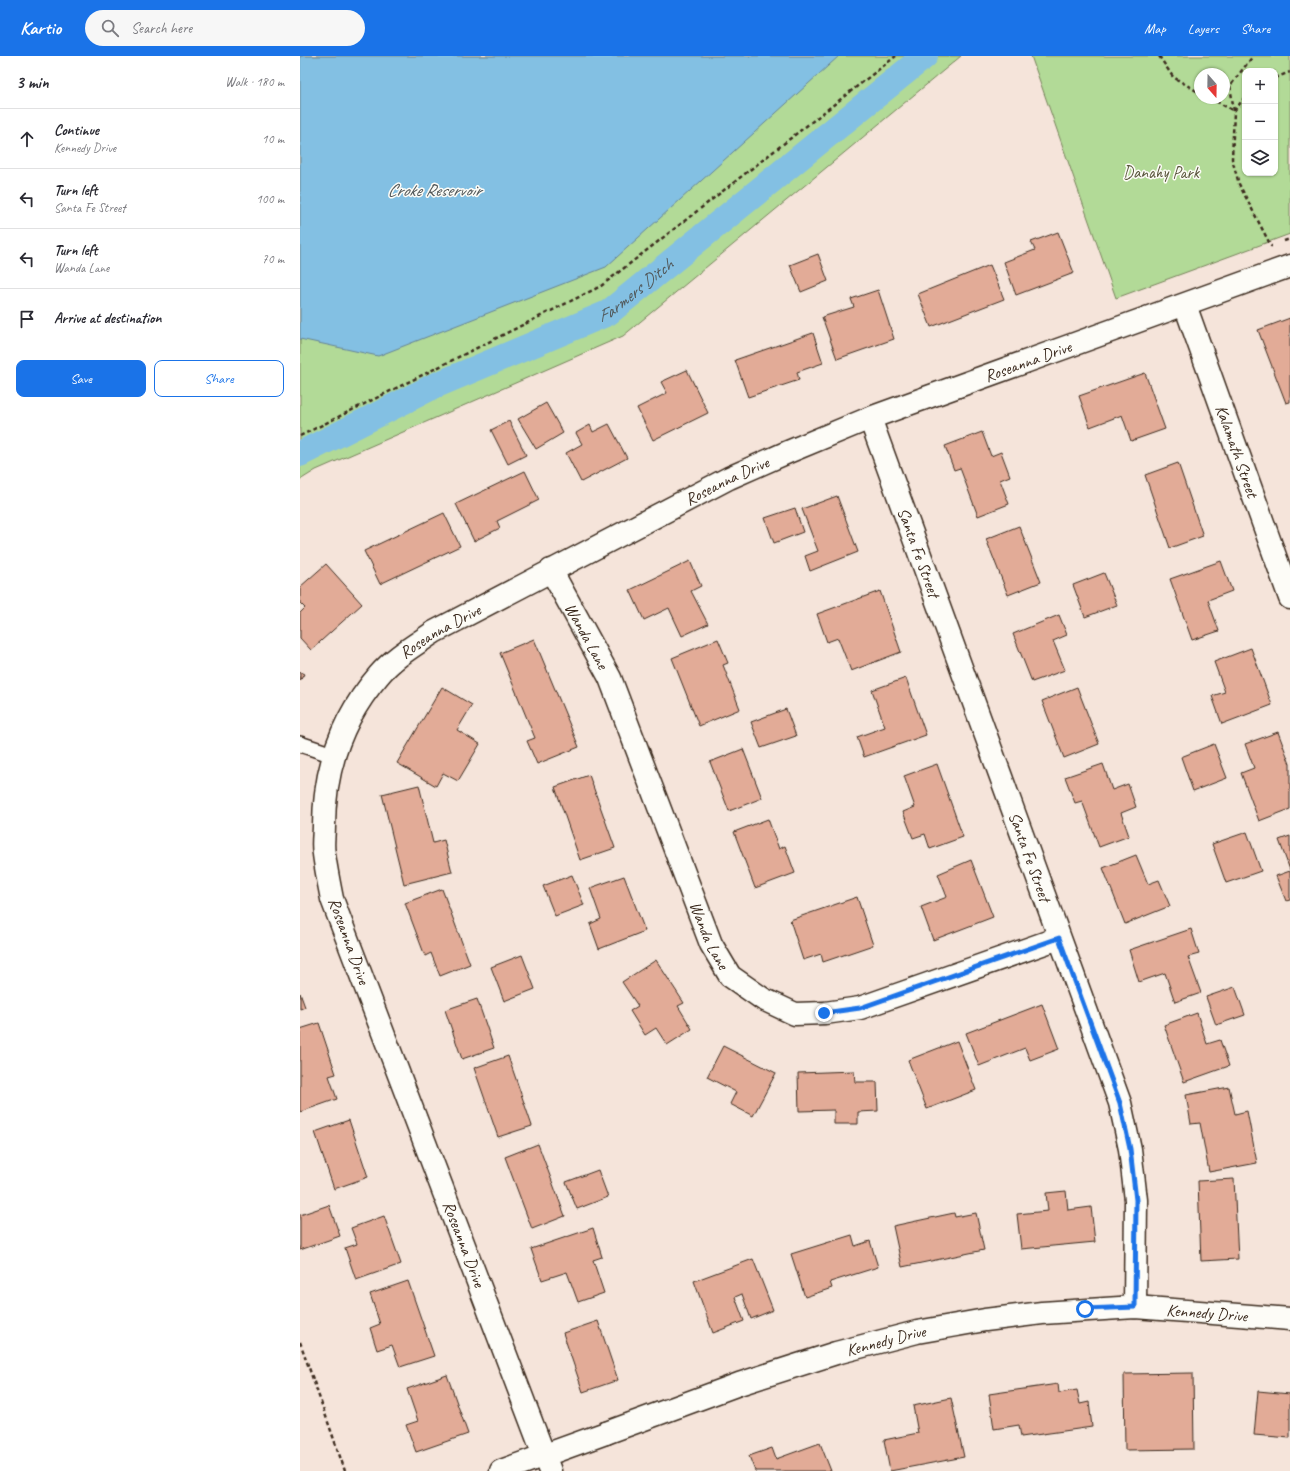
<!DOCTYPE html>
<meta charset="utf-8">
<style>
body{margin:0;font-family:Caveat,sans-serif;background:#f7f7f7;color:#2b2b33}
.controls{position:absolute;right:12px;top:12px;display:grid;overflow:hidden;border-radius:8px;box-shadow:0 1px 3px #0004}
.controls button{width:36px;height:36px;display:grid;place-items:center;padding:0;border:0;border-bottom:1px solid #e1e1e2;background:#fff;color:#2b2b33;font:20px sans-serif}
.compass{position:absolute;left:894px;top:12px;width:36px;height:36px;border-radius:50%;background:#fff;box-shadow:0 1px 3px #0004;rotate:160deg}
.stop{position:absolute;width:12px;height:12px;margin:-9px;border:3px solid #1a73e8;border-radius:50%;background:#fff}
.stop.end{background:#1a73e8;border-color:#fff;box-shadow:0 1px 4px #0008}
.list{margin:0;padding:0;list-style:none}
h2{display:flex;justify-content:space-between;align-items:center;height:52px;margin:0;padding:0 16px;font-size:17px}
h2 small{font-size:13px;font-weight:400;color:#7c7c81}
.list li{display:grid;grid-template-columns:26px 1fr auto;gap:12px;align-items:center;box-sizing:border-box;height:60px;padding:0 16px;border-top:1px solid #e1e1e2}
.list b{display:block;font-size:15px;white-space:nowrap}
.list p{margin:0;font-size:13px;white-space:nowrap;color:#7c7c81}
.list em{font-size:13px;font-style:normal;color:#7c7c81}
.actions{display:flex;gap:8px;padding:12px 16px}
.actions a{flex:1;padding:9px 0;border:1px solid #1a73e8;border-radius:8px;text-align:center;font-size:14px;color:#1a73e8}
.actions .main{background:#1a73e8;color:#fff}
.icon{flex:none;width:22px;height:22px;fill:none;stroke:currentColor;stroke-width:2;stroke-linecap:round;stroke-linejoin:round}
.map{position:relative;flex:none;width:990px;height:1415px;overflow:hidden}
header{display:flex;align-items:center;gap:24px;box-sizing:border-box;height:56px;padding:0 20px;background:#1a73e8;color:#fff}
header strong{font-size:19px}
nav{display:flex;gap:22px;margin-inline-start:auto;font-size:14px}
.search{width:280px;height:36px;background:#f7f7f7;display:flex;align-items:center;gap:10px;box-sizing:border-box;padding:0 14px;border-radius:22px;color:#7c7c81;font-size:15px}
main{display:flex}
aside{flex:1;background:#fff}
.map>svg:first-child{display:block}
</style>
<header>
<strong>Kartio</strong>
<div class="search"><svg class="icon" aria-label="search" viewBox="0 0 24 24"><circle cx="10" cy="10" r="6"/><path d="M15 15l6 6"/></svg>Search here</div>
<nav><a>Map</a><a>Layers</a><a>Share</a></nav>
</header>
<main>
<aside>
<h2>3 min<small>Walk · 180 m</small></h2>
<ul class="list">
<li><svg class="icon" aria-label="ahead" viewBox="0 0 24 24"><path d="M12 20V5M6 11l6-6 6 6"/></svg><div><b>Continue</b><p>Kennedy Drive</p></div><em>10 m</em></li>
<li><svg class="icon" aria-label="left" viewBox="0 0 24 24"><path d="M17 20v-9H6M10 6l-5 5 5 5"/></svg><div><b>Turn left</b><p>Santa Fe Street</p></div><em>100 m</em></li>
<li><svg class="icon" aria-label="left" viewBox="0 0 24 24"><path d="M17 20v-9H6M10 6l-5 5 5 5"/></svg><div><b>Turn left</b><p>Wanda Lane</p></div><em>70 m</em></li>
<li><svg class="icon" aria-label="arrive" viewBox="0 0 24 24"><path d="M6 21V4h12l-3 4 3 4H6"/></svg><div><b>Arrive at destination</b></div></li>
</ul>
<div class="actions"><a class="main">Save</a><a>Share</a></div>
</aside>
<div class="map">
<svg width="990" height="1415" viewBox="0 0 990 1415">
<rect width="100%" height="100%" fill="#f5e4da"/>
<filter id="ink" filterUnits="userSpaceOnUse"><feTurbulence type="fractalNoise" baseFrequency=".025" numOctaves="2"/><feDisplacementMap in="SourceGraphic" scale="8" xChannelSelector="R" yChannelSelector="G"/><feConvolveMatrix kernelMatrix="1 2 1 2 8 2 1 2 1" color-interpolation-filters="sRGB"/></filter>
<g filter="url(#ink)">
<g fill="#b2da97" stroke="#76825a" fill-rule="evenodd">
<polygon points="0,0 661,0 323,280 16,414 0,424"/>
<path d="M731,0H990V178L816,242ZM945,15H975V117H945ZM900,18H924V42H900Z"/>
</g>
<polygon fill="#83c0e3" stroke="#668494" points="0,0 539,0 306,211 78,300 0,283"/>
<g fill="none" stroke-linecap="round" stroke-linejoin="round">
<path stroke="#83c0e3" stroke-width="26" id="s1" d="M0,398L134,330L308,257L625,0"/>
</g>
<g fill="#e2ab97" stroke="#3b2a1e">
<polygon points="758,176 774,217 716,239 704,206 735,194 731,186"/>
<polygon points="518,198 528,225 501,236 490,209"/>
<polygon points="690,209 704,243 631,271 618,238"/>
<polygon points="578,234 594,283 537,303 522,261 554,251 551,243"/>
<polygon points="990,262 990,346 986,347 958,274"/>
<polygon points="513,277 523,307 497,316 499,324 448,341 435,304"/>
<polygon points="387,314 408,357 353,384 337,352 367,337 361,326"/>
<polygon points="845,317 865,373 831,385 822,359 790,371 779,340"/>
<polygon points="246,347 263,377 236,393 218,363"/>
<polygon points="209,365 226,399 208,408 191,374"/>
<polygon points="309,368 327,402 281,426 266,397 282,388 276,377 290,369 293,376"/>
<polygon points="682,376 691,400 701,396 710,420 700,424 709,448 678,460 660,412 654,414 645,390"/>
<polygon points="878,407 903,480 870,492 845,419"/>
<polygon points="225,415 239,444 197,465 200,472 174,485 156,448"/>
<polygon points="537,440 558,496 510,515 505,500 518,495 502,453"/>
<polygon points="495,452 503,476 474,487 465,462"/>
<polygon points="144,457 160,490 80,528 64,495"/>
<polygon points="719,470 741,526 708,539 686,483"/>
<polygon points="390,505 401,530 391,535 408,568 382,580 369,552 344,564 330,534"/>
<polygon points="921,505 932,535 908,544 919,575 892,584 870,523"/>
<polygon points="26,508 62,548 11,594 0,582 0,557 5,552 0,547 0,531"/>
<polygon points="804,517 817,549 785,561 773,529"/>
<polygon points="580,535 601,596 551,615 538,582 527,586 517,558"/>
<polygon points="759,559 767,579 753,585 765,614 732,626 713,578"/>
<polygon points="234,583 279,691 237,708 227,685 235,682 200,597"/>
<polygon points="418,583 428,607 423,609 440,653 399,670 372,602"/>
<polygon points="951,592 972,649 922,668 912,640 925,636 914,606"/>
<polygon points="0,616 4,618 0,625"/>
<polygon points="606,622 626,679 564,701 557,681 585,671 572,634"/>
<polygon points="142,631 172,649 157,674 180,688 158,725 143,717 136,730 97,707"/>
<polygon points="777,631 799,688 764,702 742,645"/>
<polygon points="486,653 496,680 461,692 451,666"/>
<polygon points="978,676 990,708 990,753 959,765 941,717 954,712 945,688"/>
<polygon points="914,688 927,722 893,735 881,701"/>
<polygon points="443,693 462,742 429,755 410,706"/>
<polygon points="637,708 663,781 630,793 625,778 613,782 603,756 615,751 604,720"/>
<polygon points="803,708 812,734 828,728 836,751 821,757 829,780 799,791 782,745 775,747 765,721"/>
<polygon points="289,719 315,792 280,804 255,731"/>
<polygon points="119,729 133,787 144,784 152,816 104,828 82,738"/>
<polygon points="468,763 479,793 485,790 495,817 455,832 434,776"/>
<polygon points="947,776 961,815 926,827 912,788"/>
<polygon points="990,780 990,814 979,784"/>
<polygon points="836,799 848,828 859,824 870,850 825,868 803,812"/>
<polygon points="671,804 693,861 633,884 621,851 647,841 638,818"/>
<polygon points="990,815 990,844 986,845 976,820"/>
<polygon points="272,819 284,849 255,860 243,830"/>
<polygon points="324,820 345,875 299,893 290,868 301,863 290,832"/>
<polygon points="142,833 170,908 140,920 131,897 125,900 105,847"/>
<polygon points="557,841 573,889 523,906 521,898 503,904 490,864"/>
<polygon points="891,873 899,898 888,901 901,937 875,946 865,917 839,926 829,894"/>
<polygon points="222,899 235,933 204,945 191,911"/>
<polygon points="356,904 384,947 378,950 392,973 367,989 356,972 345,979 330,955 338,950 322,926"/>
<polygon points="935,931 945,959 916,969 906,941"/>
<polygon points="0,937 5,951 0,953"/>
<polygon points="177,943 194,992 162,1003 145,954"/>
<polygon points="742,948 759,993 730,1004 725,992 679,1010 666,977"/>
<polygon points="897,957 907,988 920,984 929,1010 884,1026 864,969"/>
<polygon points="19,967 36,1018 29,1020 37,1043 0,1056 0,973"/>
<polygon points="657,985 676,1034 627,1053 608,1004"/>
<polygon points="423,990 476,1017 453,1060 430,1048 436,1036 407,1021"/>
<polygon points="208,1000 232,1070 198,1081 174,1012"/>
<polygon points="554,1015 555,1026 577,1026 578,1055 558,1056 558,1068 534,1068 534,1054 499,1055 498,1017"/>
<polygon points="929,1031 935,1058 947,1055 957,1107 909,1116 900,1067 891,1068 886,1039"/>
<polygon points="49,1064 68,1121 34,1133 15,1076"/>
<polygon points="238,1088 265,1160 232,1173 205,1101"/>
<polygon points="298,1114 308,1141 277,1153 266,1126"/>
<polygon points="934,1123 938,1203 901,1205 898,1125"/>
<polygon points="766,1135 768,1154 791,1151 795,1186 721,1193 717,1158 748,1155 746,1137"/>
<polygon points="29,1149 40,1180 0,1194 0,1159"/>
<polygon points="654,1157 655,1161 676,1157 684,1194 602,1211 593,1170"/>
<polygon points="84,1160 101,1208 56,1224 45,1192 57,1188 51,1172"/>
<polygon points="293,1172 302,1201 293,1204 304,1237 278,1246 267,1216 242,1224 231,1193"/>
<polygon points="552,1179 555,1190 570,1185 578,1211 530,1226 532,1232 505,1241 491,1198"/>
<polygon points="453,1203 473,1254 451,1263 442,1238 435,1241 444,1265 413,1277 394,1225"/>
<polygon points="108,1225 134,1300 100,1311 92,1289 77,1294 70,1272 80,1268 70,1238"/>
<polygon points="298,1265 318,1324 283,1336 263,1277"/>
<polygon points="893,1317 894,1393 825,1394 824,1318"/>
<polygon points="147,1319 168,1378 116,1396 106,1369 118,1365 107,1333"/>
<polygon points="758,1328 759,1337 777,1334 780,1348 789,1346 792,1371 721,1381 719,1369 694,1373 689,1338"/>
<polygon points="958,1335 990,1338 990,1382 954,1379"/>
<polygon points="651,1342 664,1401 590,1415 584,1384 618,1377 613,1350"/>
<polygon points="520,1387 531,1415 455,1415 449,1400 472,1392 476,1403"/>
</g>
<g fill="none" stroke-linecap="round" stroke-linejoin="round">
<defs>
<polyline id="lane" points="0,688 33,699"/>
<g id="street">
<path id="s2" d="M885,249L990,542"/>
<path id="s3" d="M570,362L820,1047L830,1093L836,1144L835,1251"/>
<path id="s4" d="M251,514L310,622L411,888L430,920L463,943L495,958L525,957L560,952L759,882"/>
<path id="s5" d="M306,1377L439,1328L536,1297L617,1276L685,1264L742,1257L835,1251L990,1263"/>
<path id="s6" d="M250,1415L32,843C29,828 26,813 24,798C22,789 24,779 24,770C24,713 41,663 79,619C94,601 115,589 134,576L429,422L488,396L570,362L990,210"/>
</g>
<polyline id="secondary" points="201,1415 306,1377"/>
</defs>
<use href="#lane" stroke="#3b2a1e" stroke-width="18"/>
<use href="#street" stroke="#3b2a1e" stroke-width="25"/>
<use href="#secondary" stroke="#3b2a1e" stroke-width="25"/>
<g stroke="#3b2a1e" stroke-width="2.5" stroke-dasharray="4 3" stroke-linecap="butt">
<polyline points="859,0 873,21 900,37"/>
<polyline points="975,22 990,16"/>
<polyline points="945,41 934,55 932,103 939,128 971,190 972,190"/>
<polyline points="910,42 934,55"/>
<polyline points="934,55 930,30 953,0"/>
<polyline points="984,185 990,183"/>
<polyline points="0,380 301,230 596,0"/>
<polyline points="0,1286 45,1415"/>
</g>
<use href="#lane" stroke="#fdfcf7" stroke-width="15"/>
<use href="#street" stroke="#fdfcf7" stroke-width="22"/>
<use href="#secondary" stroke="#fdfcf7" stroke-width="22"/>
</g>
</g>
<g fill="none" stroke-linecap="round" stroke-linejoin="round" filter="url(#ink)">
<polyline stroke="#1a73e8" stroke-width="5" points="524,957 560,952 759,882 820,1047 830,1093 836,1144 835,1251 785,1253"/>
</g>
<g text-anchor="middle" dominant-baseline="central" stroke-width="3" stroke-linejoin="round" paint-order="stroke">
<g font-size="17" fill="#59563c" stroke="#fdfcf7">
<text x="861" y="116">Danahy Park</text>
</g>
<g font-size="17" fill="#3b2a1e" stroke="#fdfcf7">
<text stroke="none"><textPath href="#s6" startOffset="1574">Roseanna Drive</textPath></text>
<text stroke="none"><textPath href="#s2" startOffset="155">Kalamath Street</textPath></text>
<text stroke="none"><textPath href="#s6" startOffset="1250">Roseanna Drive</textPath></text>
<text stroke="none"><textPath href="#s3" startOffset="143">Santa Fe Street</textPath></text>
<text stroke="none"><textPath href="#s6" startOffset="926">Roseanna Drive</textPath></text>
<text stroke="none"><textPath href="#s4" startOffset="75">Wanda Lane</textPath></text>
<text stroke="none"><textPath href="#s3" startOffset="467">Santa Fe Street</textPath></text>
<text stroke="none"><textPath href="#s4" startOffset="399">Wanda Lane</textPath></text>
<text transform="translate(49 885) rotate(70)">Roseanna Drive</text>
<text transform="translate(164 1188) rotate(69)">Roseanna Drive</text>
<text stroke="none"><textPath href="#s5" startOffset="619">Kennedy Drive</textPath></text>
<text stroke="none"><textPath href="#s5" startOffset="295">Kennedy Drive</textPath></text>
</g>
<g font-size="18" font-style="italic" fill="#515759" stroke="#fdfcf7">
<text x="134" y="134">Croke Reservoir</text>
<text stroke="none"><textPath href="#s1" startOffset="374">Farmers Ditch</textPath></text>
</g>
</g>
</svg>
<div class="controls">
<button>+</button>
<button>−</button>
<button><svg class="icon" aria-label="layers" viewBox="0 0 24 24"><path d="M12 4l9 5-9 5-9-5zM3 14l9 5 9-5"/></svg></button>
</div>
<svg class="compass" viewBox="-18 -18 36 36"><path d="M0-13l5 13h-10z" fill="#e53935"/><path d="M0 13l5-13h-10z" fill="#7c7c81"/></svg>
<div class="stop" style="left:785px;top:1253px"></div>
<div class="stop end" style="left:524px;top:957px"></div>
</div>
</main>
